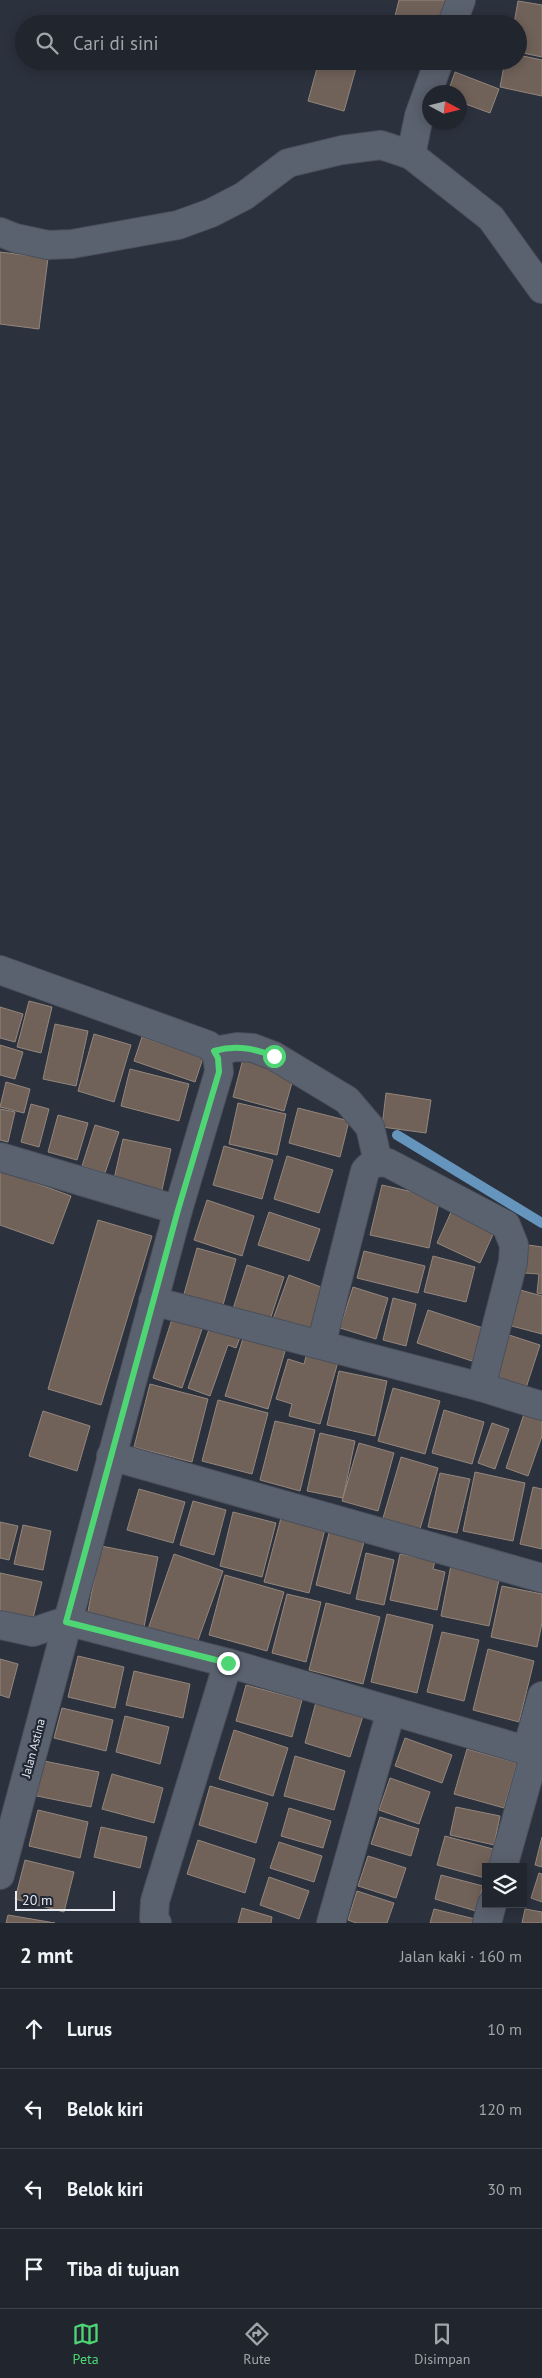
<!DOCTYPE html>
<html lang="id">
<meta charset="utf-8">
<style>
body{margin:0;font-family:"PT Sans",sans-serif;background:#2d313a;color:#f1f3f6}
.controls{position:absolute;right:15px;bottom:15px;display:grid;overflow:hidden;border-radius:0px;box-shadow:0 2px 12px #0003}
.controls button{width:45px;height:45px;display:grid;place-items:center;padding:0;border:0;border-bottom:1px solid #3d424a;background:#20252e;color:#f1f3f6;font:25px sans-serif}
.compass{position:absolute;left:422px;top:85px;width:45px;height:45px;border-radius:50%;background:#20252e;box-shadow:0 2px 12px #0003;rotate:97deg}
.scale{position:absolute;left:15px;bottom:12px;width:100px;box-sizing:border-box;padding-left:5px;border:2px solid #e6eaf2;border-top:0;font-size:14px;line-height:18px;white-space:nowrap;color:#e6eaf2;-webkit-text-stroke:4px #212733;paint-order:stroke}
.stop{position:absolute;width:15px;height:15px;margin:-11px;border:4px solid #4ed675;border-radius:50%;background:#fff}
.stop.end{background:#4ed675;border-color:#fff;box-shadow:0 1px 5px #0008}
.list{margin:0;padding:0;list-style:none}
h2{display:flex;justify-content:space-between;align-items:center;height:65px;margin:0;padding:0 20px;font-size:21px}
h2 small{font-size:16px;font-weight:400;color:#a2a5aa}
.list li{display:grid;grid-template-columns:32px 1fr auto;gap:15px;align-items:center;box-sizing:border-box;height:80px;padding:0 20px;border-top:1px solid #3d424a}
.list b{display:block;font-size:19px;white-space:nowrap}
.list em{font-size:16px;font-style:normal;color:#a2a5aa}
.icon{flex:none;width:28px;height:28px;fill:none;stroke:currentColor;stroke-width:2;stroke-linecap:round;stroke-linejoin:round}
.map{position:relative;flex:none;width:542px;height:1923px;overflow:hidden}
.search{position:absolute;background:#20252e;box-shadow:0 2px 12px #0003;left:15px;right:15px;top:15px;height:55px;display:flex;align-items:center;gap:12px;box-sizing:border-box;padding:0 18px;border-radius:28px;color:#a2a5aa;font-size:19px}
.sheet{height:385px;background:#20252e}
nav{display:flex;justify-content:space-around;align-items:center;box-sizing:border-box;height:70px;border-top:1px solid #3d424a;background:#20252e;font-size:14px;color:#a2a5aa}
nav a{display:grid;justify-items:center;gap:2px}
nav .on{color:#4ed675}
.map>svg:first-child{display:block}
</style>
<div class="map">
<svg width="542" height="1923" viewBox="0 0 542 1923">
<rect width="100%" height="100%" fill="#2b313d"/>
<g fill="none" stroke-linecap="round" stroke-linejoin="round">
<polyline stroke="#6595bc" stroke-width="10" points="397,1135 542,1223"/>
</g>
<g fill="#706259" stroke="#94867c">
<polygon points="399,0 450,0 445,24 393,24"/>
<polygon points="518,1 542,5 542,57 518,52 518,24 514,24"/>
<polygon points="518,55 542,60 542,96 500,87 505,61 518,61"/>
<polygon points="319,61 358,61 344,111 308,101"/>
<polygon points="455,72 499,89 490,113 460,102 460,92 448,92"/>
<polygon points="0,252 48,258 39,329 0,324"/>
<polygon points="29,1001 52,1007 41,1053 17,1047"/>
<polygon points="0,1007 23,1014 15,1042 0,1038"/>
<polygon points="55,1024 88,1031 76,1086 43,1079"/>
<polygon points="94,1034 131,1045 114,1102 78,1091"/>
<polygon points="142,1037 203,1058 195,1082 134,1061"/>
<polygon points="0,1045 23,1052 15,1079 0,1075"/>
<polygon points="243,1059 295,1072 284,1111 233,1097"/>
<polygon points="130,1069 189,1084 179,1121 121,1106"/>
<polygon points="6,1082 30,1089 24,1113 0,1107"/>
<polygon points="386,1093 431,1100 426,1133 382,1127"/>
<polygon points="238,1103 286,1114 277,1155 229,1144"/>
<polygon points="31,1104 49,1109 39,1147 21,1142"/>
<polygon points="298,1108 349,1121 340,1157 289,1143"/>
<polygon points="0,1109 15,1112 8,1142 0,1140"/>
<polygon points="58,1115 88,1123 77,1160 48,1152"/>
<polygon points="95,1125 119,1132 105,1173 82,1166"/>
<polygon points="123,1139 171,1149 162,1190 114,1179"/>
<polygon points="224,1146 273,1160 262,1199 213,1185"/>
<polygon points="287,1156 333,1170 319,1213 274,1199"/>
<polygon points="0,1170 71,1196 53,1244 0,1225"/>
<polygon points="382,1185 440,1198 429,1248 370,1235"/>
<polygon points="207,1200 254,1216 242,1256 194,1240"/>
<polygon points="452,1210 495,1230 480,1263 437,1243"/>
<polygon points="269,1212 320,1229 309,1261 258,1245"/>
<polygon points="98,1220 152,1236 101,1405 48,1389"/>
<polygon points="528,1245 542,1247 542,1294 537,1293 539,1274 525,1273"/>
<polygon points="197,1248 236,1259 221,1312 182,1301"/>
<polygon points="364,1251 425,1266 418,1293 357,1278"/>
<polygon points="433,1256 475,1267 466,1302 424,1292"/>
<polygon points="247,1265 284,1277 269,1323 232,1312"/>
<polygon points="289,1275 329,1290 313,1333 273,1319"/>
<polygon points="353,1287 388,1298 376,1339 340,1328"/>
<polygon points="513,1288 542,1296 542,1334 504,1324"/>
<polygon points="393,1298 416,1304 406,1346 383,1340"/>
<polygon points="428,1310 486,1329 475,1362 417,1343"/>
<polygon points="174,1313 204,1323 182,1388 153,1378"/>
<polygon points="211,1324 241,1335 236,1348 228,1345 210,1396 188,1388"/>
<polygon points="244,1335 286,1348 268,1409 225,1396"/>
<polygon points="509,1335 540,1345 525,1391 494,1382"/>
<polygon points="307,1353 338,1362 320,1424 289,1416 292,1404 276,1399 288,1359 304,1364"/>
<polygon points="339,1371 387,1381 375,1436 327,1425"/>
<polygon points="150,1384 208,1399 192,1462 134,1447"/>
<polygon points="393,1388 440,1401 425,1454 378,1441"/>
<polygon points="218,1400 268,1413 252,1474 202,1461"/>
<polygon points="444,1410 484,1422 472,1464 432,1453"/>
<polygon points="43,1411 90,1426 77,1471 29,1456"/>
<polygon points="524,1414 542,1420 542,1436 528,1476 506,1468"/>
<polygon points="275,1421 315,1430 300,1491 260,1480"/>
<polygon points="492,1423 509,1429 495,1469 478,1463"/>
<polygon points="320,1433 355,1441 343,1498 307,1491"/>
<polygon points="359,1443 394,1453 378,1511 342,1501"/>
<polygon points="401,1457 438,1468 420,1529 383,1518"/>
<polygon points="475,1472 525,1483 513,1541 463,1531"/>
<polygon points="440,1473 470,1479 457,1533 428,1527"/>
<polygon points="533,1487 542,1489 542,1549 520,1544"/>
<polygon points="139,1489 185,1502 173,1543 127,1530"/>
<polygon points="193,1501 226,1510 214,1555 180,1545"/>
<polygon points="233,1512 276,1523 262,1577 220,1566"/>
<polygon points="282,1514 326,1525 309,1593 264,1582"/>
<polygon points="0,1522 18,1526 9,1560 0,1558"/>
<polygon points="23,1525 51,1531 43,1570 14,1564"/>
<polygon points="330,1529 365,1538 350,1594 316,1585"/>
<polygon points="101,1546 158,1557 144,1627 87,1616"/>
<polygon points="366,1553 394,1560 384,1605 356,1599"/>
<polygon points="174,1554 223,1571 196,1646 148,1629"/>
<polygon points="400,1554 435,1561 433,1569 445,1572 437,1610 390,1600"/>
<polygon points="451,1565 500,1575 489,1626 441,1616"/>
<polygon points="0,1573 42,1582 33,1618 0,1610"/>
<polygon points="225,1575 284,1592 267,1651 209,1635"/>
<polygon points="502,1586 542,1594 542,1623 537,1647 491,1637"/>
<polygon points="287,1594 321,1602 306,1662 272,1653"/>
<polygon points="326,1603 380,1617 363,1684 309,1670"/>
<polygon points="387,1614 433,1625 417,1693 371,1682"/>
<polygon points="442,1632 479,1640 464,1701 427,1692"/>
<polygon points="488,1649 534,1661 519,1722 473,1710"/>
<polygon points="78,1656 124,1667 115,1708 68,1697"/>
<polygon points="0,1659 18,1664 9,1698 0,1695"/>
<polygon points="134,1671 190,1684 183,1718 126,1705"/>
<polygon points="246,1685 302,1700 292,1737 236,1721"/>
<polygon points="316,1702 363,1716 350,1757 305,1743"/>
<polygon points="62,1708 113,1720 106,1751 54,1738"/>
<polygon points="125,1716 169,1727 160,1764 116,1752"/>
<polygon points="234,1730 288,1748 273,1796 219,1779"/>
<polygon points="405,1738 452,1755 442,1783 395,1766"/>
<polygon points="467,1749 517,1763 504,1808 454,1794"/>
<polygon points="295,1756 345,1771 334,1810 284,1796"/>
<polygon points="39,1760 99,1772 91,1807 32,1795"/>
<polygon points="112,1774 163,1788 154,1823 102,1809"/>
<polygon points="390,1778 430,1792 419,1824 379,1810"/>
<polygon points="210,1786 268,1803 256,1843 199,1825"/>
<polygon points="456,1807 500,1816 494,1845 450,1835"/>
<polygon points="289,1808 331,1821 323,1848 281,1836"/>
<polygon points="38,1810 88,1822 80,1858 29,1846"/>
<polygon points="380,1817 419,1829 411,1856 371,1844"/>
<polygon points="101,1827 147,1837 140,1868 94,1857"/>
<polygon points="445,1836 493,1849 488,1867 486,1867 485,1878 437,1865"/>
<polygon points="542,1837 542,1867 535,1865"/>
<polygon points="198,1840 255,1859 245,1893 187,1874"/>
<polygon points="279,1842 322,1856 314,1882 270,1868"/>
<polygon points="368,1856 406,1868 396,1898 358,1886"/>
<polygon points="25,1860 74,1872 64,1912 15,1899"/>
<polygon points="539,1873 542,1874 542,1902 531,1898"/>
<polygon points="441,1875 483,1886 476,1911 435,1899"/>
<polygon points="269,1877 309,1891 299,1919 260,1905"/>
<polygon points="357,1891 394,1903 387,1923 356,1923 348,1920"/>
<polygon points="242,1908 272,1917 271,1923 238,1923"/>
<polygon points="434,1909 475,1919 474,1923 430,1923"/>
<polygon points="525,1909 542,1912 542,1923 522,1923"/>
<polygon points="8,1915 55,1923 6,1923"/>
</g>
<g fill="none" stroke-linecap="round" stroke-linejoin="round">
<defs>
<g id="minor">
<polyline points="452,24 461,0"/>
<polyline points="411,155 491,218 542,289"/>
<polyline points="0,232 15,238 48,245 72,244 178,225 211,213 244,196 288,163 342,150 381,145 411,155 419,116 439,61"/>
<path d="M0,970L208,1045C218,1053 218,1060 219,1072L178,1210L0,1875"/>
<polyline points="214,1051 237,1047 253,1048 274,1056 347,1100 370,1127 378,1162"/>
<polyline points="0,1157 178,1210"/>
<polyline points="153,1301 481,1387 542,1406"/>
<path d="M321,1345L365,1171C372,1162 378,1162 388,1163L506,1225L514,1245L513,1262L481,1387"/>
<polyline points="111,1456 542,1578"/>
<polyline points="0,1625 33,1632 66,1621 228,1663 542,1755"/>
<polyline points="527,1750 542,1696"/>
<polyline points="503,1867 535,1753"/>
<polyline points="157,1923 154,1918 155,1901 228,1663"/>
<polyline points="331,1923 391,1711"/>
<polyline points="487,1923 492,1904"/>
</g>
</defs>
<use href="#minor" stroke="#4a4f5a" stroke-width="30"/>
<use href="#minor" stroke="#5b626f" stroke-width="28"/>
</g>
<g fill="none" stroke-linecap="round" stroke-linejoin="round">
<path stroke="#4ed675" stroke-width="6" d="M228,1663L66,1622L178,1210L219,1072L218,1058L214,1051C236,1045 253,1048 274,1056"/>
</g>
<g text-anchor="middle" dominant-baseline="central" stroke-width="4.5" stroke-linejoin="round" paint-order="stroke">
<g font-size="12" fill="#e6eaf2" stroke="#212733">
<text transform="translate(33 1748) rotate(-75)">Jalan Astina</text>
</g>
</g>
</svg>
<div class="controls">
<button><svg class="icon" aria-label="layers" viewBox="0 0 24 24"><path d="M12 4l9 5-9 5-9-5zM3 14l9 5 9-5"/></svg></button>
</div>
<svg class="compass" viewBox="-18 -18 36 36"><path d="M0-13l5 13h-10z" fill="#e53935"/><path d="M0 13l5-13h-10z" fill="#a2a5aa"/></svg>
<div class="scale">20 m</div>
<div class="stop" style="left:274px;top:1056px"></div>
<div class="stop end" style="left:228px;top:1663px"></div>
<div class="search"><svg class="icon" aria-label="search" viewBox="0 0 24 24"><circle cx="10" cy="10" r="6"/><path d="M15 15l6 6"/></svg>Cari di sini</div>
</div>
<section class="sheet">
<h2>2 mnt<small>Jalan kaki · 160 m</small></h2>
<ul class="list">
<li><svg class="icon" aria-label="ahead" viewBox="0 0 24 24"><path d="M12 20V5M6 11l6-6 6 6"/></svg><div><b>Lurus</b></div><em>10 m</em></li>
<li><svg class="icon" aria-label="left" viewBox="0 0 24 24"><path d="M17 20v-9H6M10 6l-5 5 5 5"/></svg><div><b>Belok kiri</b></div><em>120 m</em></li>
<li><svg class="icon" aria-label="left" viewBox="0 0 24 24"><path d="M17 20v-9H6M10 6l-5 5 5 5"/></svg><div><b>Belok kiri</b></div><em>30 m</em></li>
<li><svg class="icon" aria-label="arrive" viewBox="0 0 24 24"><path d="M6 21V4h12l-3 4 3 4H6"/></svg><div><b>Tiba di tujuan</b></div></li>
</ul>
</section>
<nav>
<a class="on"><svg class="icon" aria-label="map" viewBox="0 0 24 24"><path d="M3 6l6-2 6 2 6-2v14l-6 2-6-2-6 2zM9 4v14M15 6v14"/></svg>Peta</a>
<a><svg class="icon" aria-label="directions" viewBox="0 0 24 24"><path d="M12 3l9 9-9 9-9-9zM9 14v-3h6M13 9l2 2-2 2"/></svg>Rute</a>
<a><svg class="icon" aria-label="saved" viewBox="0 0 24 24"><path d="M7 4h10v16l-5-4-5 4z"/></svg>Disimpan</a>
</nav>
